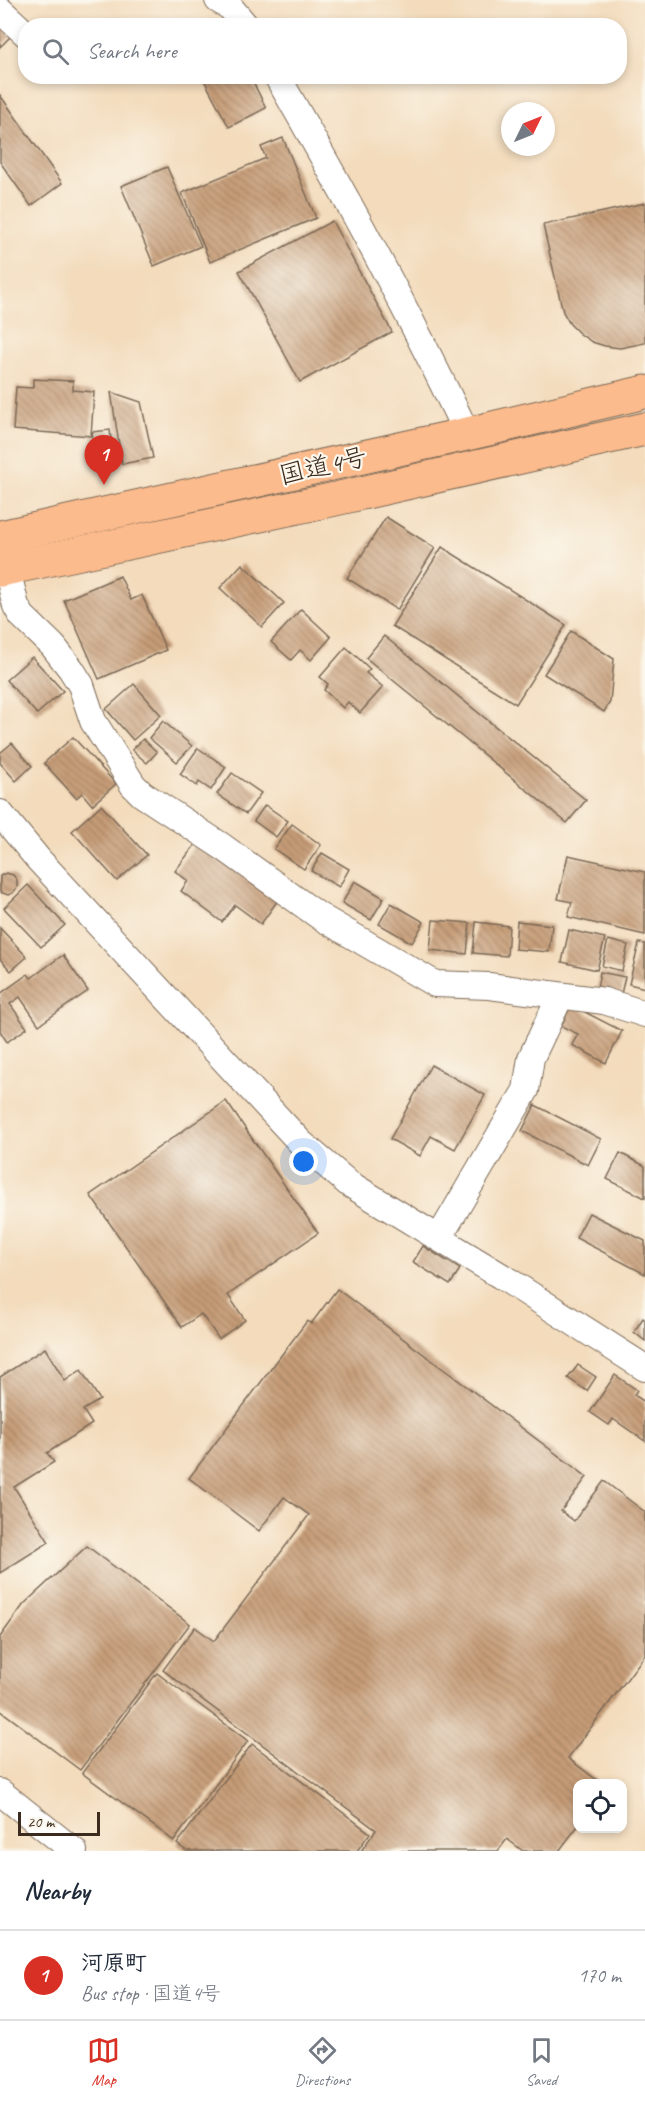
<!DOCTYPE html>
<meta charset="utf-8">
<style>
body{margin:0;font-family:Caveat,"Klee One",sans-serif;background:#f2f2f3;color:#1f2937}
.controls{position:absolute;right:18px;bottom:18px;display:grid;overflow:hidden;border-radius:12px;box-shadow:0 3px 9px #0003}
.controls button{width:54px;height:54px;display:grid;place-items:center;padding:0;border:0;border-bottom:2px solid #e0e1e3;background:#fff;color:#1f2937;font:30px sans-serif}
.compass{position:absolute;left:501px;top:102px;width:54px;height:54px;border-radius:50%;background:#fff;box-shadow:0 3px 9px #0003;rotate:47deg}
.scale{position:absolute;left:18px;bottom:15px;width:82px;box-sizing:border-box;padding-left:6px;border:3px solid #3b2a1e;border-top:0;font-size:16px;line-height:21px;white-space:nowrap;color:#3b2a1e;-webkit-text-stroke:4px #fbf7ec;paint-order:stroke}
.you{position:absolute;left:304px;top:1162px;width:21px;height:21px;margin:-15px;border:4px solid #fff;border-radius:50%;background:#1a73e8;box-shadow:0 0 0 9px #1a73e833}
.badge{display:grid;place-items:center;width:39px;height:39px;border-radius:50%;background:#d93025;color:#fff;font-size:20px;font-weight:700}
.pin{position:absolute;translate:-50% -50px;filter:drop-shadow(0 2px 3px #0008)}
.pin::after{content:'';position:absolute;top:32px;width:21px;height:18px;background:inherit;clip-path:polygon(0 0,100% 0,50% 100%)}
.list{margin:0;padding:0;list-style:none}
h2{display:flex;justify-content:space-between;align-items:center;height:78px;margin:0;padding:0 24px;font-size:26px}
h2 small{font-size:20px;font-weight:400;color:#747a83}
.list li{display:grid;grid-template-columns:39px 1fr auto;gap:18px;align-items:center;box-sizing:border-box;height:90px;padding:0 24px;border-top:2px solid #e0e1e3}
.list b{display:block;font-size:22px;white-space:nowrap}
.list p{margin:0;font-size:20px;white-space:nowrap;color:#747a83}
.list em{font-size:20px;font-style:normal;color:#747a83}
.icon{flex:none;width:33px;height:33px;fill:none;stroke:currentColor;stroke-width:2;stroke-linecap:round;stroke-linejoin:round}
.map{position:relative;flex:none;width:645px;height:1851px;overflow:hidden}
.search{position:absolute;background:#fff;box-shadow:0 3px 9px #0003;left:18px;right:18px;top:18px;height:66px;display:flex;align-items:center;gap:15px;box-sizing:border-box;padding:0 21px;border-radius:24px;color:#747a83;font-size:22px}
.sheet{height:168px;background:#fff}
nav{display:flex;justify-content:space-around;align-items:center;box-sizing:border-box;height:84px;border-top:2px solid #e0e1e3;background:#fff;font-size:16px;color:#747a83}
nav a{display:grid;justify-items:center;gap:3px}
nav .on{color:#d93025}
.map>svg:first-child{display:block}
</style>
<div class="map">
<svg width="645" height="1851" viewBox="0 0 645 1851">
<defs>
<pattern id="building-back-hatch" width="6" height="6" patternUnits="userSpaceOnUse" patternTransform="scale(1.5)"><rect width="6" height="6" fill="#c69c77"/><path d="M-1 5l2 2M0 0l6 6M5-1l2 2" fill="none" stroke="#a27f61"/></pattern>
</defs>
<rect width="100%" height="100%" fill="#fbf7ec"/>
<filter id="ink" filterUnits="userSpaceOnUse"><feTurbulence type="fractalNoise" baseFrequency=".0167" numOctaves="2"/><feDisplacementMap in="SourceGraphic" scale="12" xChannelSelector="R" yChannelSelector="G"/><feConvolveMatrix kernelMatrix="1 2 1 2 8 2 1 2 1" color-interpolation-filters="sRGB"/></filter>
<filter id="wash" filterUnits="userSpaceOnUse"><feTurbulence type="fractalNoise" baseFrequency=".008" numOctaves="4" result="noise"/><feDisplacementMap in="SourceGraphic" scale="24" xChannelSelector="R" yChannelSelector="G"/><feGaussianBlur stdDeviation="1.35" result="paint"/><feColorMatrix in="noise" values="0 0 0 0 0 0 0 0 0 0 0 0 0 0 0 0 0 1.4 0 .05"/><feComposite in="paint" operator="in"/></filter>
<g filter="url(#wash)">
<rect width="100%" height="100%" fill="#f3dbbc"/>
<g id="blocks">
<g fill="url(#building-back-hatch)">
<polygon points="0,24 11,36 0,47"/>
<polygon points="202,76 250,76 266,108 229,127"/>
<polygon points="0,95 62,183 31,206 0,162"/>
<polygon points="283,138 316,218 210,262 182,193 266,158 261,147"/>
<polygon points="167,167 201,246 154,266 121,186"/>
<polygon points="645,203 645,343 620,348 605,346 592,342 580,334 570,324 563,312 543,225"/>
<polygon points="332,221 392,332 300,382 239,271"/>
<polygon points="33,379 73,381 73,390 94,392 91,436 13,430 16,387 33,388"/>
<polygon points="111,392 141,402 153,458 122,464"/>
<polygon points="110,430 114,464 96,466 92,432"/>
<polygon points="386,517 435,548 397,610 347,578"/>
<polygon points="442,547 566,625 516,704 392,626"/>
<polygon points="242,564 284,603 262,627 220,588"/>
<polygon points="120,576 131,600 142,595 166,650 99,679 64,600"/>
<polygon points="301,609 331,637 311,660 300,650 291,660 271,642"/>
<polygon points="571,631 614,659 610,702 604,712 544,674"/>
<polygon points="384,636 586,800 567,823 366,658"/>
<polygon points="346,647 370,669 366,673 383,687 360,713 348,702 343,708 324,690 328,684 320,677"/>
<polygon points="32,657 63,691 37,714 6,680"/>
<polygon points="134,684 161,715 133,740 106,709"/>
<polygon points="163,721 192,746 177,762 149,738"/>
<polygon points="73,737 116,784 92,805 82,793 76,798 44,763"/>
<polygon points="143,739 157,752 147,763 132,750"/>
<polygon points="12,743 32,766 16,781 0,763 0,753"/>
<polygon points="198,748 226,767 211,790 199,782 197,786 180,774"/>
<polygon points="232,773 261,793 246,814 217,794"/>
<polygon points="101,805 147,855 117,881 72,831"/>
<polygon points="265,805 288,821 276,837 254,821"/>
<polygon points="292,824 321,845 304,869 274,849"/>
<polygon points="198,841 278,900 261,924 235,905 222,922 181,891 188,881 175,871"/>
<polygon points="322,853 349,869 339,887 311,871"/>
<polygon points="568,855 645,872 645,935 568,917 572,902 558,899"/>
<polygon points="6,873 13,875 17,880 17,887 13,893 8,895 0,892 0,876"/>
<polygon points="355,881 384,898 371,920 342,903"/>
<polygon points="28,885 65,925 41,947 4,908"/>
<polygon points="391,903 424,922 412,943 379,924"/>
<polygon points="433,920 470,923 467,954 430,950"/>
<polygon points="517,921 552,925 549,952 515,949"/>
<polygon points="476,922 509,926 507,956 473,953"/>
<polygon points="0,928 27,957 11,971 0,959"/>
<polygon points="569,930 605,938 597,970 562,962"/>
<polygon points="608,940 628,945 622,971 602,966"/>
<polygon points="639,943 645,944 645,988 629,984"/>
<polygon points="63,955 88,991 39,1025 20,997 10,1004 27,1028 7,1042 0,1031 0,994 28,974 31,978"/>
<polygon points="600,972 625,977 621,994 597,988"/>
<polygon points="571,1005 622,1031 606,1063 572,1045 578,1034 561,1026"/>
<polygon points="431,1065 485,1095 455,1149 431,1136 420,1156 390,1139"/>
<polygon points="226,1101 318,1233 228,1295 245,1320 219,1339 201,1314 182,1327 90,1195"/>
<polygon points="535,1105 601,1139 588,1165 522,1131"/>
<polygon points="620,1153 645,1166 645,1198 607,1179"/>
<polygon points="589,1213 645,1241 645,1274 576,1238"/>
<polygon points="423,1246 460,1269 450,1285 413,1262"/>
<polygon points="337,1289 587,1477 561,1511 574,1521 604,1481 645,1512 645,1655 568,1758 602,1784 578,1784 578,1826 559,1851 523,1851 507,1839 498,1851 361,1851 376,1830 163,1670 195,1627 214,1641 309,1515 284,1497 259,1531 189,1478 307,1321 311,1324"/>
<polygon points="643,1318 645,1320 645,1341 634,1332"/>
<polygon points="45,1348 65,1381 81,1370 100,1400 83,1410 92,1424 47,1453 54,1462 14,1487 49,1542 0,1573 0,1377"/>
<polygon points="578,1365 596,1377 587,1391 568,1378"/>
<polygon points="615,1375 637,1390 634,1395 645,1402 645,1441 613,1419 609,1425 590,1412"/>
<polygon points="87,1546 190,1624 80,1770 0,1710 0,1637 24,1604"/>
<polygon points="157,1673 248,1741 174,1841 82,1773"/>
<polygon points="252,1744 370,1833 357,1851 187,1851 177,1844"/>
</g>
</g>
</g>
<g filter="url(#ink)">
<use href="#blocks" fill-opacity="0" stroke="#7b6855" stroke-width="1.5"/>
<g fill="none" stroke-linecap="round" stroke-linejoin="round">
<defs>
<g id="minor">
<polyline points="218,0 230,7 246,26"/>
<polyline points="0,10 26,34"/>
<path d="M277,76C345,194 409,312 467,434"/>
<polyline points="7,569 16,606 22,616 53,646 71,669 81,685 93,721 133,785 142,794 223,847 319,916 435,984 489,986 604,1001 645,1014"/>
<polyline points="0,813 38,859 301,1143 348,1183 501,1276 645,1368"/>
<polyline points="439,1238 526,1090 531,1058 560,997"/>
<polyline points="0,1792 74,1851"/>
</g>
<g id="trunk">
<polyline points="0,537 467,434 645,392"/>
<polyline points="0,570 331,500 645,429"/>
</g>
</defs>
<use href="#minor" stroke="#7b6855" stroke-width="28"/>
<use href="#trunk" stroke="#7b6855" stroke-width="35"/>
<use href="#minor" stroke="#fff" stroke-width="26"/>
<use href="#trunk" stroke="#fbbb8d" stroke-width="33"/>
</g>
</g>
<g text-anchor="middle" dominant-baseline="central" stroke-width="4.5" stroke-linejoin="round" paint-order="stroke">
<g font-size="26" fill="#3b2a1e" stroke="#fbf7ec">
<text transform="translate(323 466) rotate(-13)">国道4号</text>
</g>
</g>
</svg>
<div class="controls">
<button><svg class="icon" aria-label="locate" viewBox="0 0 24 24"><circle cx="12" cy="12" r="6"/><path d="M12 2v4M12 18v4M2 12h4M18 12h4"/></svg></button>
</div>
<svg class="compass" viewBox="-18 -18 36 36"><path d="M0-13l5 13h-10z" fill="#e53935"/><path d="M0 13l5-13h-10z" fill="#747a83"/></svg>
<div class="scale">20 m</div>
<div class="you"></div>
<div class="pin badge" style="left:104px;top:485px">1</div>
<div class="search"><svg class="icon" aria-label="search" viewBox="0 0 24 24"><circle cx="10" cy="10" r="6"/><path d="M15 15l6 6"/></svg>Search here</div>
</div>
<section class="sheet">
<h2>Nearby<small></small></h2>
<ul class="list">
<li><span class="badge">1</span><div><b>河原町</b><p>Bus stop · 国道4号</p></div><em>170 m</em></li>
</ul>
</section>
<nav>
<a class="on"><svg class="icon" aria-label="map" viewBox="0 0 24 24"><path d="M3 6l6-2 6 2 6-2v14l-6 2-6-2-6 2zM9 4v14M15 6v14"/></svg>Map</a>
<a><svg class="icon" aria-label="directions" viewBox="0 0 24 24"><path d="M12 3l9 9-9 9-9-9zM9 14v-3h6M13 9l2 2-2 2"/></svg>Directions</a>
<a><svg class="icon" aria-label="saved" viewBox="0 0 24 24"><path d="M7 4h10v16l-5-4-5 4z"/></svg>Saved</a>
</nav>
